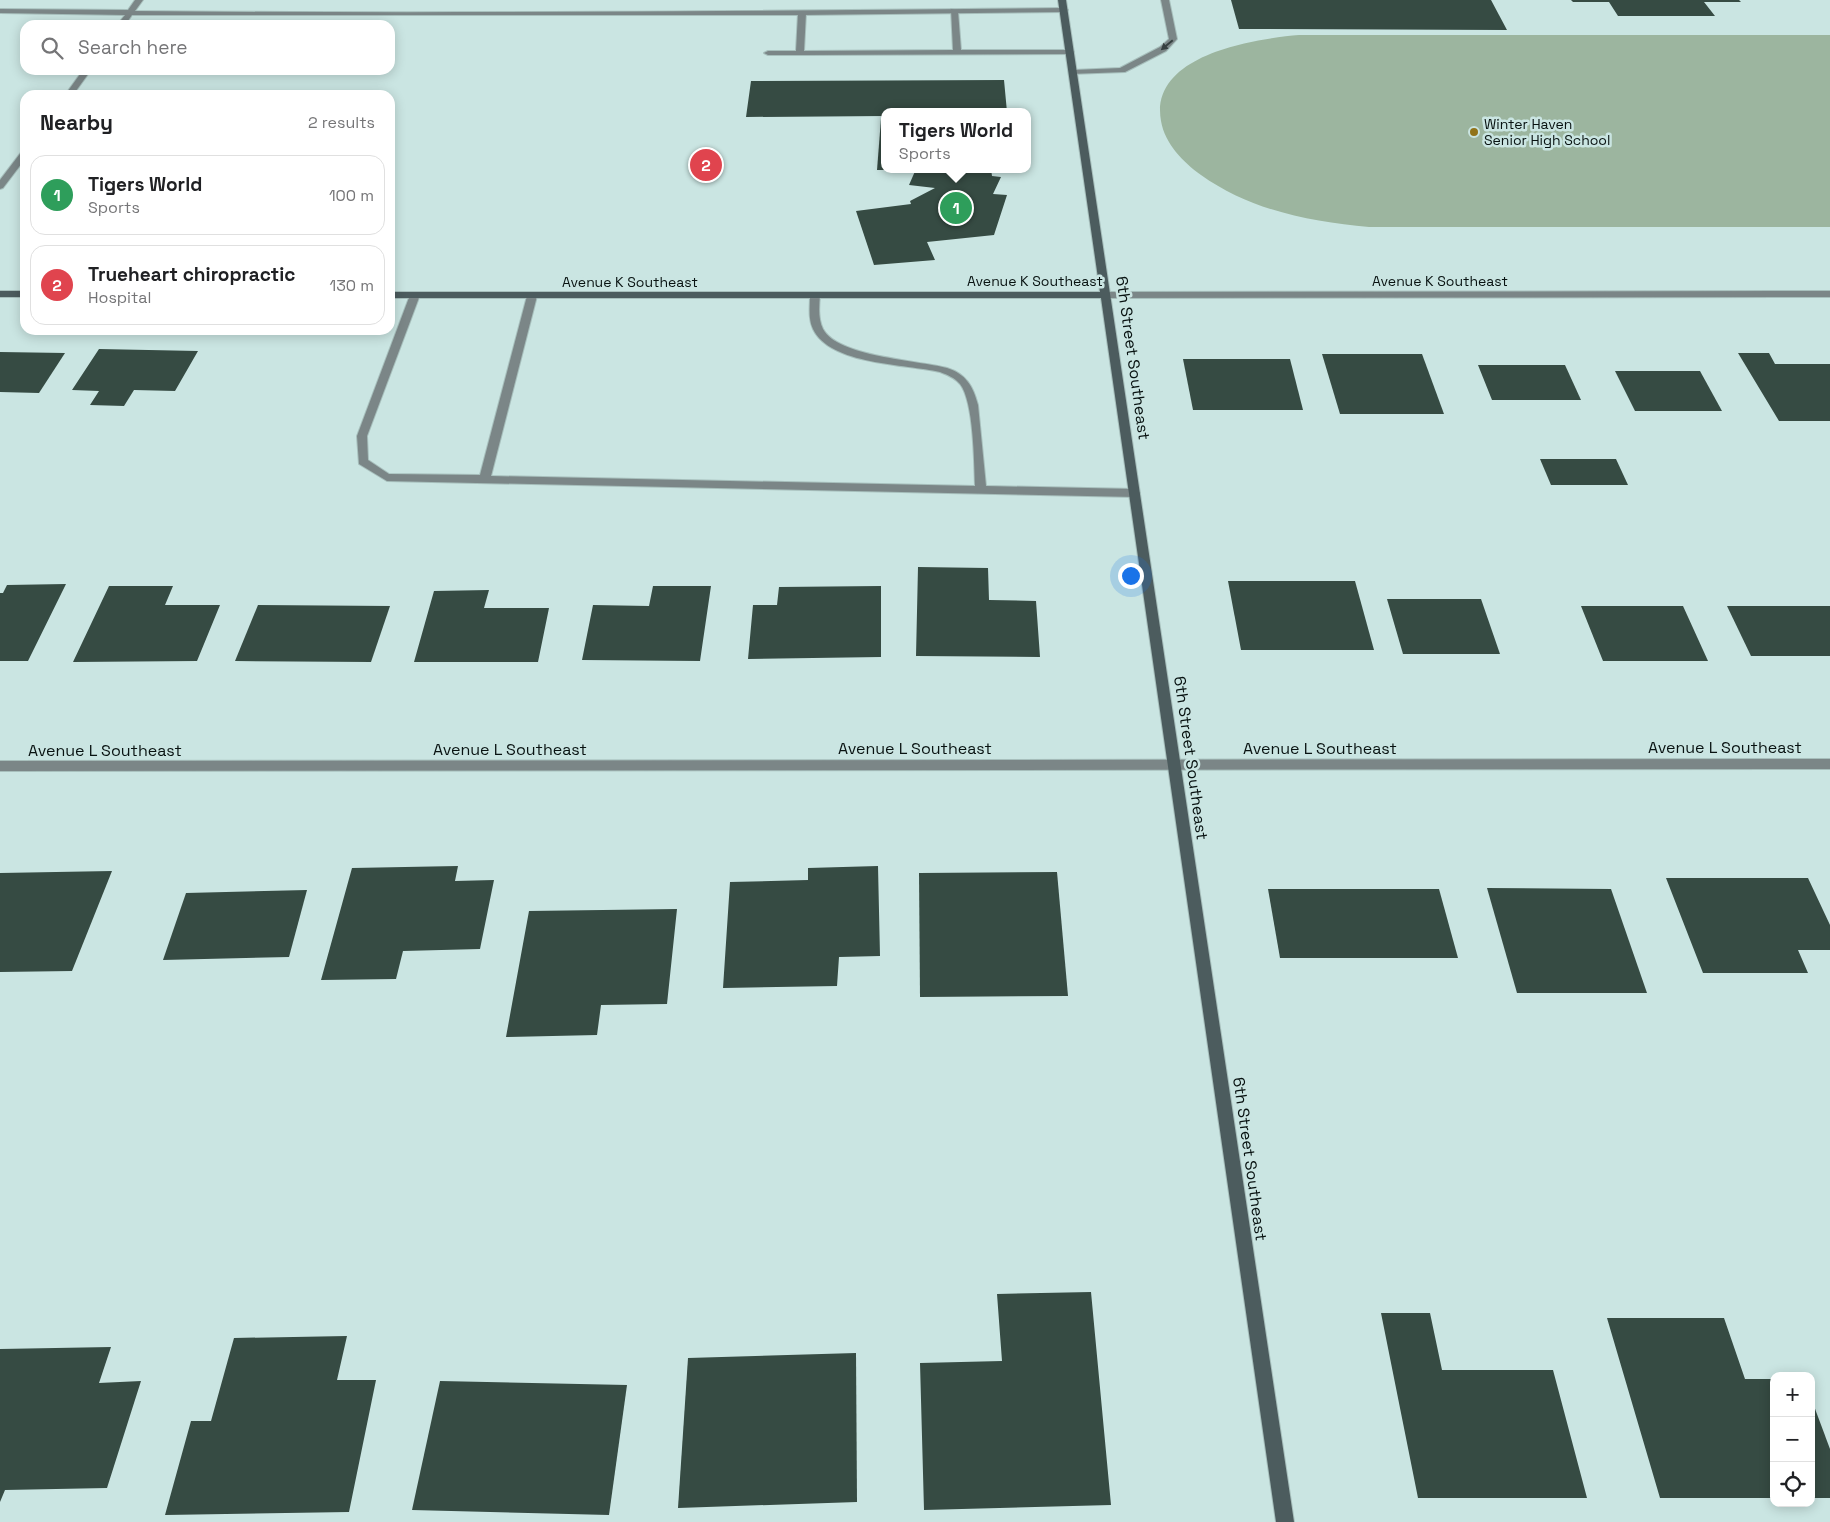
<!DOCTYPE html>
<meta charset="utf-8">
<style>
body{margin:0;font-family:"Space Grotesk",sans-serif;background:#f2f2f2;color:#202124}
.controls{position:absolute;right:15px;bottom:15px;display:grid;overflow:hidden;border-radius:10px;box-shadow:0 2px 12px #0003}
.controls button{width:45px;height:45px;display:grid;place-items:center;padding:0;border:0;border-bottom:1px solid #e0e0e0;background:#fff;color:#202124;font:25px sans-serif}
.you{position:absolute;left:1130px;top:575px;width:18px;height:18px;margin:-12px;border:4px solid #fff;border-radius:50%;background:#1a73e8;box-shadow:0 0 0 8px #1a73e833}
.badge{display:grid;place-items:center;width:32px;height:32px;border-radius:50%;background:#111827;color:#fff;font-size:16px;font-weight:700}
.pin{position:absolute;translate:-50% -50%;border:2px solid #fff;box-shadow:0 1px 5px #0006}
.popup{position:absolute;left:881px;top:108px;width:150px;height:65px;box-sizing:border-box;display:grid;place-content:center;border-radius:10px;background:#fff;filter:drop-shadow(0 1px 4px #0005);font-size:16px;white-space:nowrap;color:#757577}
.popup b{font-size:19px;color:#202124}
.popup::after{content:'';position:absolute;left:50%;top:100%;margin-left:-10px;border:10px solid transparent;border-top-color:#fff}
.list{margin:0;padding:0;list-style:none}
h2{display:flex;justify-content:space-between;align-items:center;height:65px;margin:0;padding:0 20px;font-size:21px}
h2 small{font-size:16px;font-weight:400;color:#757577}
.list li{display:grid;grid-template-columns:32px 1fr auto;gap:15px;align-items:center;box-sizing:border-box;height:80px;margin:0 10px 10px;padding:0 10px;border:1px solid #e0e0e0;border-radius:15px}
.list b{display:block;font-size:19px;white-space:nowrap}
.list p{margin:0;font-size:16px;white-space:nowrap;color:#757577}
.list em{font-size:16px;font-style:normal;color:#757577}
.icon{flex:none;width:28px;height:28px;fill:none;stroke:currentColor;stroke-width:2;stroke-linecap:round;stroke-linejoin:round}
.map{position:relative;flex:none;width:1830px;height:1522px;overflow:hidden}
.search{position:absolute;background:#fff;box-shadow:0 2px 12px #0003;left:20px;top:20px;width:375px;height:55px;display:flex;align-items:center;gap:12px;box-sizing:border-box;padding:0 18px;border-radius:15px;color:#757577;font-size:19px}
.panel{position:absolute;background:#fff;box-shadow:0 2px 12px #0003;left:20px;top:90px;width:375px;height:245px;border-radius:15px}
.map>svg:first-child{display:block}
</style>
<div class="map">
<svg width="1830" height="1522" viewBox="0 0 1830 1522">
<rect width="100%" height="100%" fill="#cae5e2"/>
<path fill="#9cb59f" d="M1299,35H1830V227H1369C1310,222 1250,210 1201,175C1183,162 1165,144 1161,121C1149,55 1253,39 1299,35Z"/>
<g fill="#364b43">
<polygon points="1231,0 1491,0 1507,30 1239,29"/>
<polygon points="1571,0 1739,0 1741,2 1704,2 1715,16 1618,16 1609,2 1573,2"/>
<polygon points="1004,80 1007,112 885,112 885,116 746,117 751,81"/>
<polygon points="881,119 885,119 885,170 877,170"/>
<polygon points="916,169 991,169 992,176 1001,177 993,194 1007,195 994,235 927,242 935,260 874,265 856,211 911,204 910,201 935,188 909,185"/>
<polygon points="99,349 198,351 175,391 134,390 124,406 90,405 99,391 72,390"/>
<polygon points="0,352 65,353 39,393 0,392"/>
<polygon points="1738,353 1769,353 1775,364 1830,364 1830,421 1779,421"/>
<polygon points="1322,354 1422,354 1444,414 1340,414"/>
<polygon points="1183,359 1290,359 1303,410 1193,410"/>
<polygon points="1478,365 1565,365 1581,400 1492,400"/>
<polygon points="1615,371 1700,371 1722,411 1635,411"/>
<polygon points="1540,459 1616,459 1628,485 1551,485"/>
<polygon points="918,567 988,568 989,600 1036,601 1040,657 916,656"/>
<polygon points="1228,581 1355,581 1374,650 1241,650"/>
<polygon points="66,584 28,661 0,661 0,593 3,593 7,585"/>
<polygon points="109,586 173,586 165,605 220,605 197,661 73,662"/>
<polygon points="653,586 711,586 700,661 582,660 593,605 649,606"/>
<polygon points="881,586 881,657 748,659 753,605 777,605 779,587"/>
<polygon points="489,590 484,608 549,608 538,662 414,662 434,591"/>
<polygon points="1387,599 1481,599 1500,654 1403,654"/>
<polygon points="258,605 390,606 371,662 235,661"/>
<polygon points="1581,606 1683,606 1708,661 1603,661"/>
<polygon points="1727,606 1830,606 1830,656 1751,656"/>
<polygon points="458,866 455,881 494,880 480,949 403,951 396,979 321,980 352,868"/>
<polygon points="878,866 880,956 839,957 837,986 723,988 730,882 808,880 808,868"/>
<polygon points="112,871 72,971 0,972 0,873"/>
<polygon points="1057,872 1068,996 920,997 919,873"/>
<polygon points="1666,878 1808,878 1830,925 1830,950 1798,950 1808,973 1703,973"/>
<polygon points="1487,888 1611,889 1647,993 1517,993"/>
<polygon points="1268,889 1439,889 1458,958 1280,958"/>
<polygon points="307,890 289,957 163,960 186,893"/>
<polygon points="677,909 667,1004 601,1005 597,1035 506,1037 529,911"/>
<polygon points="1091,1292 1111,1505 924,1510 920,1363 1002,1361 997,1294"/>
<polygon points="1381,1313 1430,1313 1442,1370 1553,1370 1587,1498 1418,1498"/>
<polygon points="1607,1318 1724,1318 1745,1379 1774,1379 1774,1498 1660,1498"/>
<polygon points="347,1336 337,1380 376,1380 349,1512 165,1515 191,1421 211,1421 234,1338"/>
<polygon points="111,1347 99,1383 141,1381 107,1488 5,1490 0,1502 0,1349"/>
<polygon points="856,1353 857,1502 678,1508 688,1358"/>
<polygon points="440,1381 627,1385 609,1515 412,1510"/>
<polygon points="1811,1398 1830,1449 1830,1498 1811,1498"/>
</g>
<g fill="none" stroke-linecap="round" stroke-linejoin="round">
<defs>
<g id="lane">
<polygon points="1161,0 1169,0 1177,39 1166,51 1125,72 1070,74 1069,72 1073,70 1120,68 1160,47 1169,39"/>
<polygon points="951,9 958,11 961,50 1070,50 1074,52 1070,54 800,55 768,55 764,53 768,51 796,51 798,13 802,11 806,13 804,51 953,50"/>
<path d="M415,292L420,295L367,436L368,460L389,474L480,475L527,296L532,293L537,296L491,476L975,486C974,463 974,402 960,384C955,378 948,375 940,372C906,364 830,365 813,329C808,319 810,306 810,295L815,292L820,295C819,306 818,319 823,329C838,357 917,360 947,368C966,374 973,386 978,405L986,486L1135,489L1140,493L1135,497L387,481L359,464L357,436L410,295Z"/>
</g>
<g id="street">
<path d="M135,0H143L135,11C445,14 754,11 1064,8L1068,10L1064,12L802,15H132L125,25H117L125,15L0,13V9L128,10Z"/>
<polygon points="83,70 91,70 73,95 65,95"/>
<polygon points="22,151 25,151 25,159 3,188 0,189 0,180"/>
<polygon points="1830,291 1830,297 1106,298 1101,295 1106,292"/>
<polygon points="1830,759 1830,769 0,771 0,761"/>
</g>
<g id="secondary">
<polygon points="1058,0 1066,0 1294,1522 1276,1522 1101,298 390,298 390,292 1100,292"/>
<rect x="0" y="291" width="25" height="6"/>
</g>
</defs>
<use href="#lane" stroke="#a7bfbc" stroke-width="2"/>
<use href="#street" stroke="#a7bfbc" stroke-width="2"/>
<use href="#secondary" stroke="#a7bfbc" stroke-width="2"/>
<use href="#lane" fill="#7b8687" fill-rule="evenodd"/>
<use href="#street" fill="#7b8687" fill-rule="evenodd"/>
<use href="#secondary" fill="#4c5c5e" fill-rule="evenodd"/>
</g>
<defs><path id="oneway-solid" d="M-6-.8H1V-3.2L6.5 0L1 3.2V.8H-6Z" transform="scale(1.25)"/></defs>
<use fill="#364040" href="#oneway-solid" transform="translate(1167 45) rotate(140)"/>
<circle fill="#917319" stroke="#cae5e2" stroke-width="2" cx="1474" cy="132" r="5"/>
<g text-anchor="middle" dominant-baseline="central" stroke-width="5" stroke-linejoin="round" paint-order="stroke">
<g font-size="14" fill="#081211" stroke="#cae5e2" text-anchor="start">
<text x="1484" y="124">Winter Haven<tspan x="1484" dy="16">Senior High School</tspan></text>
</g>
<g font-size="14" fill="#081211" stroke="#cae5e2">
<text x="1035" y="281">Avenue K Southeast</text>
<text x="1440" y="281">Avenue K Southeast</text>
<text x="630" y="282">Avenue K Southeast</text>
</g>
<g font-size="16" fill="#081211" stroke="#cae5e2">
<text transform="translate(1133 358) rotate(82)">6th Street Southeast</text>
<text x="1725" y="747">Avenue L Southeast</text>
<text x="915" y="748">Avenue L Southeast</text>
<text x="1320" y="748">Avenue L Southeast</text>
<text x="510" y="749">Avenue L Southeast</text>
<text x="105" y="750">Avenue L Southeast</text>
<text transform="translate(1191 758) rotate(82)">6th Street Southeast</text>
<text transform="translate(1250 1159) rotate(82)">6th Street Southeast</text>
</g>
</g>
</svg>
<div class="controls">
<button>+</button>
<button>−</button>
<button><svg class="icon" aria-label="locate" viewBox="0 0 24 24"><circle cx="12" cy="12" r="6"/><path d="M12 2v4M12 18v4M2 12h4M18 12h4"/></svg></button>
</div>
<div class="you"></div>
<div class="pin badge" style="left:956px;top:208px;background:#2e9e5b">1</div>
<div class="popup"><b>Tigers World</b>Sports</div>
<div class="pin badge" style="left:706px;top:165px;background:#e0444e">2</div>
<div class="search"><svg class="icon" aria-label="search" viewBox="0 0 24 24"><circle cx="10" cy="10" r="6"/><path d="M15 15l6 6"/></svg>Search here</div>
<section class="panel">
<h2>Nearby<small>2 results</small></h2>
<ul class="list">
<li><span class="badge" style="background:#2e9e5b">1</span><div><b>Tigers World</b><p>Sports</p></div><em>100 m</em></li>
<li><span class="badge" style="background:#e0444e">2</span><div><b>Trueheart chiropractic</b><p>Hospital</p></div><em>130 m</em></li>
</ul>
</section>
</div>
